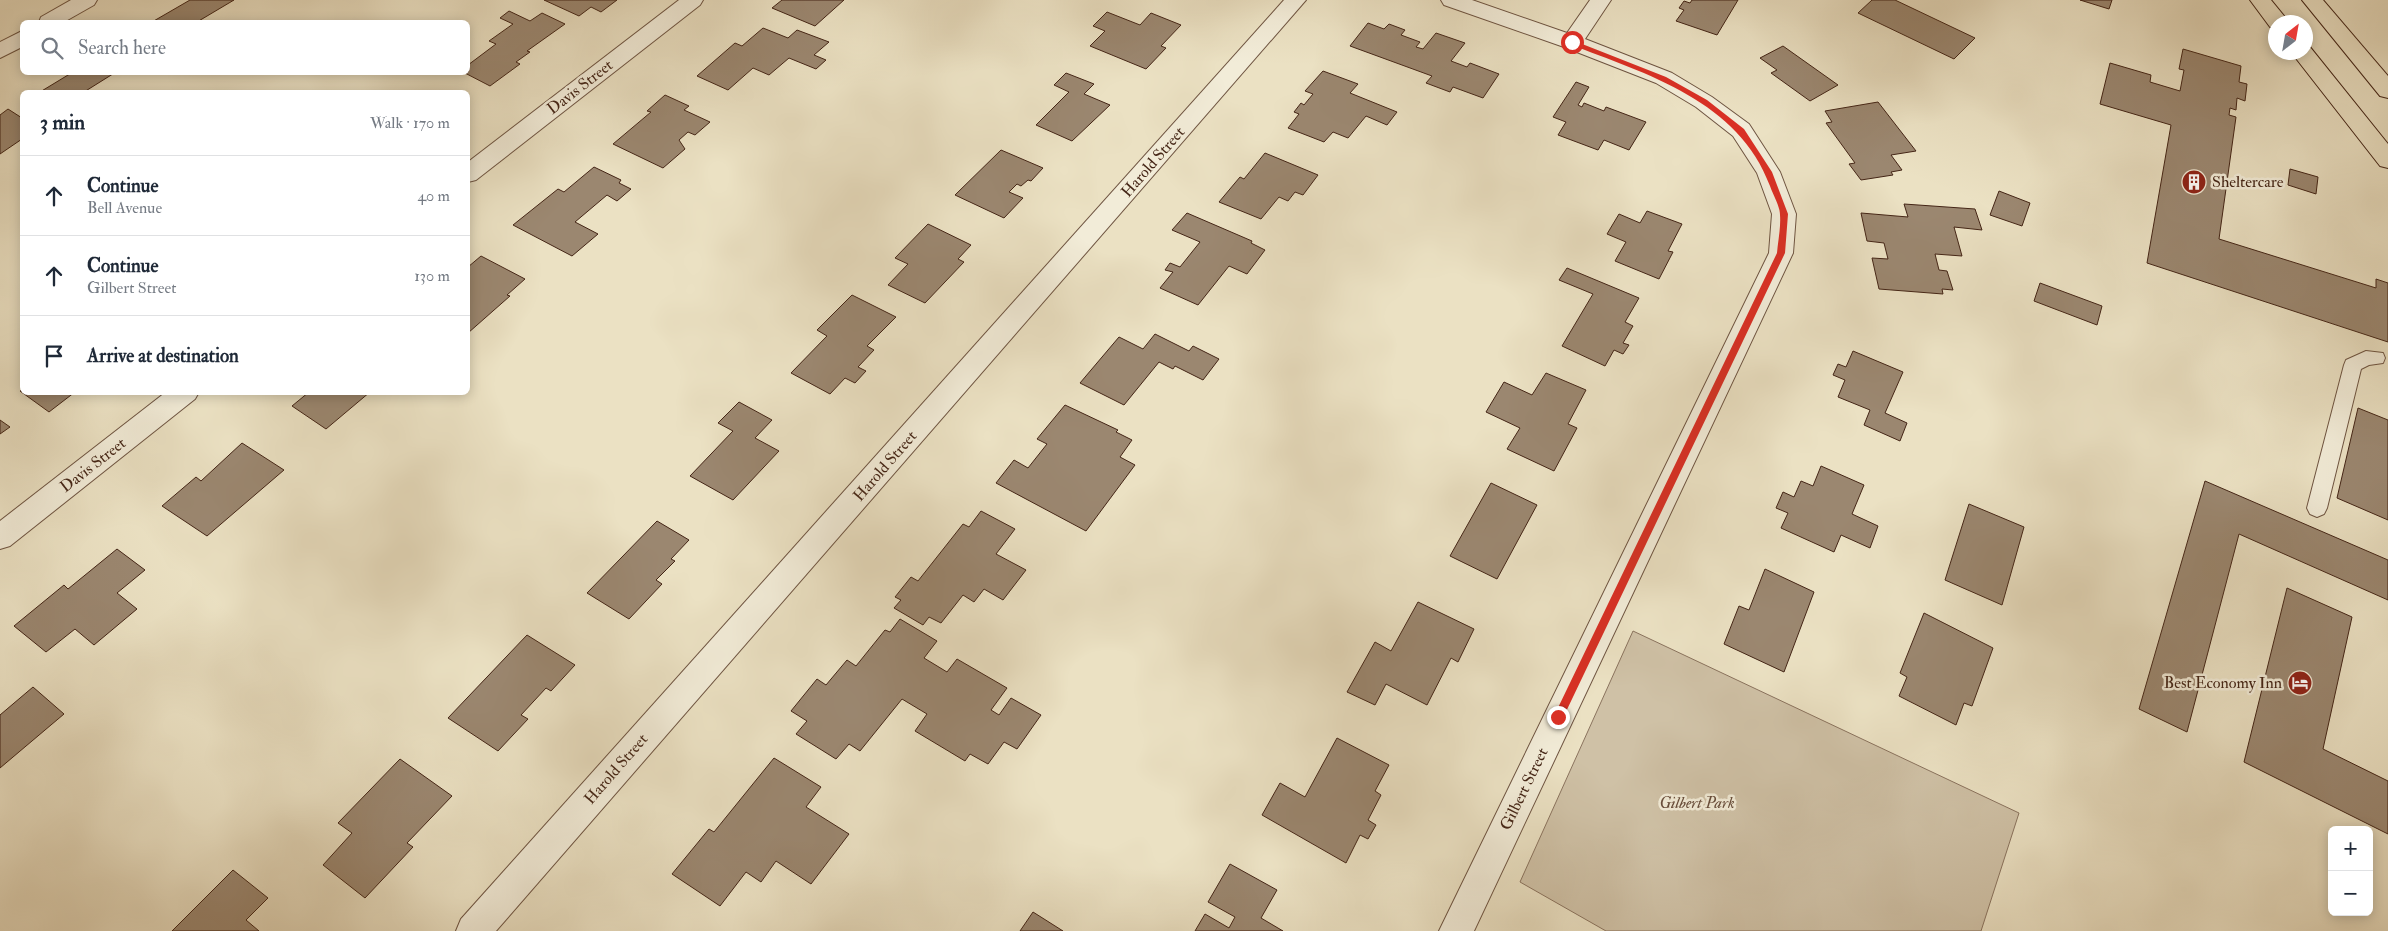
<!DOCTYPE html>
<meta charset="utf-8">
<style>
body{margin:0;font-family:"IM FELL Double Pica",serif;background:#f6f6f7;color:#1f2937}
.controls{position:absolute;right:15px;bottom:15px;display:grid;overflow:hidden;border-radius:8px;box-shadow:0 2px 12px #0003}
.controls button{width:45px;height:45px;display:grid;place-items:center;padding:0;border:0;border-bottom:1px solid #e0e1e3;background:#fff;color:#1f2937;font:25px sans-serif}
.compass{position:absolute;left:2268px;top:15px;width:45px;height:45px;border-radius:50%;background:#fff;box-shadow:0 2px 12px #0003;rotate:31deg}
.stop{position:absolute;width:15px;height:15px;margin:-11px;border:4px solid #d93025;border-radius:50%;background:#fff}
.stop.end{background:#d93025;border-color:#fff;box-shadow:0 1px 5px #0008}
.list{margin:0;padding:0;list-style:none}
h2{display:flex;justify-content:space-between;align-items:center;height:65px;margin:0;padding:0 20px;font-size:21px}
h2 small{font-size:16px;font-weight:400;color:#747a83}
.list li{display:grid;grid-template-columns:32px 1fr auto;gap:15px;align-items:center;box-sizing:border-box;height:80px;padding:0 20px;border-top:1px solid #e0e1e3}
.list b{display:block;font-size:19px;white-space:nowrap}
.list p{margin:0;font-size:16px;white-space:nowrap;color:#747a83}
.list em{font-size:16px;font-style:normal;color:#747a83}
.icon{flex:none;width:28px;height:28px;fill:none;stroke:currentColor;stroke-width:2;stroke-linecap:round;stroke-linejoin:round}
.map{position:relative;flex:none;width:2388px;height:931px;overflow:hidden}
.search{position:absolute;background:#fff;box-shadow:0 2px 12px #0003;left:20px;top:20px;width:450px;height:55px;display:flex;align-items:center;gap:12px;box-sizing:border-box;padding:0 18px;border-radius:8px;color:#747a83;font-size:19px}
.panel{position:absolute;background:#fff;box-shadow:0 2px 12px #0003;left:20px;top:90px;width:450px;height:305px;border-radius:8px}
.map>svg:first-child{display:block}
</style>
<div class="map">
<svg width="2388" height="931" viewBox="0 0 2388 931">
<rect width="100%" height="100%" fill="#ebe1c3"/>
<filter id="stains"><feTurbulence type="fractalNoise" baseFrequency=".004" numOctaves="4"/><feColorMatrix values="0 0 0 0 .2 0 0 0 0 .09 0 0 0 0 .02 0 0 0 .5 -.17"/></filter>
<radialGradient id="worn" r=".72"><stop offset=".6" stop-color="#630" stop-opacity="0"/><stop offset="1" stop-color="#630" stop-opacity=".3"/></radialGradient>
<polygon fill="#cfc1a6" stroke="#8a735e" points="1633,631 2019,813 1981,931 1606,931 1520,882"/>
<g fill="#9b8770" stroke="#442516">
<polygon points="190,0 234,0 197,22 152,22"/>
<polygon points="544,0 617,0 601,12 591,7 579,16"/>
<polygon points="782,0 844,0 815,26 772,8"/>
<polygon points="1692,0 1738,0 1717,35 1676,21 1684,10 1679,8 1684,1 1690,3"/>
<polygon points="1872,0 1895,0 1975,38 1954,59 1858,13"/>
<polygon points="2080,0 2112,0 2109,9"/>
<polygon points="509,11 530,21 542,13 565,24 527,51 530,52 516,62 520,64 490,86 463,72 468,72 468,65 496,44 489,41 513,24 500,18"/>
<polygon points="1107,12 1140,25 1151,13 1181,25 1161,46 1166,48 1146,69 1090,46 1105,31 1093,26"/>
<polygon points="1368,23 1384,29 1389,24 1405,30 1401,35 1420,42 1416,47 1423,49 1436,33 1465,43 1451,61 1467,67 1470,63 1499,74 1483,98 1453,87 1450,92 1426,83 1432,76 1350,46"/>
<polygon points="763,28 788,38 797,30 829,42 814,55 826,60 816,69 789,58 769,75 753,68 728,90 697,76 735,43 742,46"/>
<polygon points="1783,46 1838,85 1810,101 1771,73 1777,70 1760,58"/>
<polygon points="2183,49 2241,66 2239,82 2247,84 2245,101 2237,98 2236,110 2230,108 2229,115 2236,117 2219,239 2376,288 2376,279 2388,283 2388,342 2147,263 2171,125 2100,104 2110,63 2151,75 2150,82 2180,91 2184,70 2179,69"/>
<polygon points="1323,71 1358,84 1350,93 1397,112 1387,125 1366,116 1348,138 1333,132 1324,142 1288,128 1299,114 1294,112 1301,103 1304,105 1313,94 1305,91"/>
<polygon points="73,72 116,72 84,92 40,92"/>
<polygon points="1066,73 1094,84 1084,94 1110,105 1072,141 1036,125 1069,92 1054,85"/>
<polygon points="1576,82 1589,87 1578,105 1582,107 1584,103 1604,111 1606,107 1646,122 1629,150 1604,140 1598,150 1558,135 1566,122 1553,117"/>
<polygon points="665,95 689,106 684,110 710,122 695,135 688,132 679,140 685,149 663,168 613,144 651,112 647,111"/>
<polygon points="1878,102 1916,151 1891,155 1902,170 1891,172 1893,175 1861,180 1849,164 1855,163 1826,123 1832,122 1825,111"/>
<polygon points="8,109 22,118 22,139 0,154 0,115"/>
<polygon points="1001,150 1043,168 1031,181 1028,180 1021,186 1017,184 1009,192 1023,198 1004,218 955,195"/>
<polygon points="1265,153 1318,175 1303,195 1295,192 1288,201 1279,197 1261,219 1219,202 1240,177 1244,179"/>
<polygon points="594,167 621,180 619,183 631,189 617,201 607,195 575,222 598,234 572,256 513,225 558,189 564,192"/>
<polygon points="2290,169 2318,177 2316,194 2288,185"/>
<polygon points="1999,191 2030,203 2022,226 1990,215"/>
<polygon points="1904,204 1975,209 1982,230 1954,227 1962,256 1935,254 1939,270 1947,271 1953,290 1942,289 1943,294 1879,289 1872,258 1888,259 1884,243 1867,241 1861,213 1908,217"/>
<polygon points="1647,211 1682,224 1668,251 1673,252 1659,279 1615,261 1626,242 1607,234 1619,214 1640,223"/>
<polygon points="1187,213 1252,241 1251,243 1265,250 1247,274 1229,266 1198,305 1160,288 1173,272 1165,270 1170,263 1180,267 1200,242 1172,230"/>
<polygon points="928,224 971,245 958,259 964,262 925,303 888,285 908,264 895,258"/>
<polygon points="481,256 525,279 507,295 510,296 468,333 468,267"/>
<polygon points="1567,268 1639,298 1625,322 1633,326 1623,343 1629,345 1623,354 1614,350 1605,366 1562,346 1593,294 1559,280"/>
<polygon points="2040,283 2102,306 2097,325 2034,301"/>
<polygon points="852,295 896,317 867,346 874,350 858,367 866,371 855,383 845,378 830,394 791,373 827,336 817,330"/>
<polygon points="1155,334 1189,351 1193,346 1219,359 1203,380 1175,366 1173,369 1159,362 1124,405 1080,383 1119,337 1143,349"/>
<polygon points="1853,351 1903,372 1885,413 1907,423 1900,441 1864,425 1870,410 1838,397 1845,380 1833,375 1838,364 1846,367"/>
<polygon points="1546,373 1586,390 1568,424 1577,428 1554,471 1507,449 1520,428 1486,412 1504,382 1532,395"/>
<polygon points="22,390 22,392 75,392 49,412 20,391"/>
<polygon points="309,392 370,392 326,429 292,406"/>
<polygon points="739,402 772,420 755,438 779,451 733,500 690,476 733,431 718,423"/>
<polygon points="1065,405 1118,430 1116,432 1132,440 1120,457 1135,465 1086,531 996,483 1014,460 1028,468 1047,444 1037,439"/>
<polygon points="2358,408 2388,420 2388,520 2337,498"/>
<polygon points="0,420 10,427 0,434"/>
<polygon points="242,443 284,470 207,536 162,506 196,477 201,481"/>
<polygon points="1821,466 1864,485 1852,514 1878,526 1870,548 1841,535 1834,552 1781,528 1788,513 1776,508 1783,492 1794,497 1801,481 1813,486"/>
<polygon points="2205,481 2388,560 2388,600 2239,534 2187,732 2139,709"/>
<polygon points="1491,483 1537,505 1497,579 1450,556"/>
<polygon points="1969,504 2024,527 2002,605 1945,580"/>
<polygon points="981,511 1015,529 996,554 1026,570 1003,600 984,589 974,602 963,595 941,623 929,617 923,625 894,608 901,600 895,597 911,577 918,581 963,524 969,527"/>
<polygon points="657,521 689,540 671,559 675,561 656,580 662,584 629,619 587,593"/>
<polygon points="117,549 145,570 117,593 137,609 94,645 75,629 46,652 14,626 64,585 68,589"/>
<polygon points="1765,569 1814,592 1784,672 1724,644 1739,606 1749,610"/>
<polygon points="2287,588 2352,617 2323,749 2388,781 2388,834 2244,762"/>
<polygon points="1418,602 1474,629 1458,662 1451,658 1427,705 1386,684 1375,705 1347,692 1375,642 1391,651"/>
<polygon points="1924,613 1993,648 1972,706 1964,703 1956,725 1899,696 1907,677 1900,673"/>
<polygon points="900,619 937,641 924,658 947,672 957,659 1007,688 991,710 999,715 1011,698 1041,715 1017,749 1004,742 988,764 970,754 965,761 915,731 927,714 902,699 860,751 849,744 836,759 796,734 807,721 791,711 817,679 826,685 847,660 856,666 885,630 890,632"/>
<polygon points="527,635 575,665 551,691 546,688 521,715 528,719 498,751 448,718"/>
<polygon points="33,687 64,714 0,768 0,715"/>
<polygon points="1337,738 1389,765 1375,791 1381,795 1368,820 1376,825 1368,839 1360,835 1346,863 1262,815 1280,783 1305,797"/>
<polygon points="774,758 821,787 806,807 849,834 811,884 776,861 761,882 746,872 720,906 672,874 709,829 714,832"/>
<polygon points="400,759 452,796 407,843 413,847 365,898 323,865 352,833 338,823"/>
<polygon points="1230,864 1277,890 1261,918 1283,931 1195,931 1205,914 1229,928 1235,917 1208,902"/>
<polygon points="233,870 268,898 246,920 259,931 172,931"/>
<polygon points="1033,912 1063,931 1020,931"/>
</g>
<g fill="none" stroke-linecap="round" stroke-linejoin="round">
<defs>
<polygon id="lane" points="2366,351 2383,353 2385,358 2383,363 2369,365 2361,369 2327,508 2324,514 2317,517 2310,514 2307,508 2344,365 2346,360"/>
<g id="street">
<polygon points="71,0 97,0 94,5 64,22 39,22 41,17"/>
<polygon points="679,0 703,0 700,5 476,180 468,182 468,162"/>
<polygon points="1284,0 1306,0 496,931 456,931 461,919"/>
<polygon points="1441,0 1472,0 1567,33 1590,0 1611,0 1585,39 1672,73 1712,97 1749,124 1780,172 1796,214 1793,253 1474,931 1439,931 1769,253 1772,214 1757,173 1733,136 1696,107 1656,83 1564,47 1444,5"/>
<polygon points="22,31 22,47 0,58 0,42"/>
<polygon points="166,392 199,392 195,399 10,546 0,549 0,521"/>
</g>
<g id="primary">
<polygon points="2250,0 2271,0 2289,22 2276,22 2276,28 2270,27"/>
<polygon points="2302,0 2323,0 2388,76 2388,98 2380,96"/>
<polygon points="2306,46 2310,47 2388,144 2388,168 2380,166 2291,52 2306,52"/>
</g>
</defs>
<use href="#lane" stroke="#6e5441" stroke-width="2"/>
<use href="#street" stroke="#6e5441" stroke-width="2"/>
<use href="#primary" stroke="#442516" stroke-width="2"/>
<use href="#lane" fill="#f2ecd8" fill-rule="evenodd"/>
<use href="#street" fill="#f2ecd8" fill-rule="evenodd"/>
<use href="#primary" fill="#ebe1c3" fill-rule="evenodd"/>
</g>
<path fill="#d93025" d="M1572,40L1666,77L1707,100L1744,129L1772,172L1788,214L1785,253L1562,720L1558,722L1554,717L1555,714L1777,253C1778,241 1781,227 1780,215C1780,206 1773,195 1770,186C1739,101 1647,74 1569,44Z"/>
<defs>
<symbol id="building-disc" viewBox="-11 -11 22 22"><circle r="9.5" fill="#8f2418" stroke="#f2ecd8"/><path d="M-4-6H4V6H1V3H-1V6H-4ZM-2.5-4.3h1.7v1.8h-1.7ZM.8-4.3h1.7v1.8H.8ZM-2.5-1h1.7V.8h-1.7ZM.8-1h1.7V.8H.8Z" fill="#fff"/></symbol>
<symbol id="hotel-disc" viewBox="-11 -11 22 22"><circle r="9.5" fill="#8f2418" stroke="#f2ecd8"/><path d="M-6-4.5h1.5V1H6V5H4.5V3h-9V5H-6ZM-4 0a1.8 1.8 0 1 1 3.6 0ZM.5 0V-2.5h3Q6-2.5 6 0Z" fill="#fff"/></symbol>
</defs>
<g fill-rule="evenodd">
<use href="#building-disc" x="2180" y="168" width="28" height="28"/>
<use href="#hotel-disc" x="2286" y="669" width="28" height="28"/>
</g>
<g text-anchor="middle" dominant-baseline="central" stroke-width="5" stroke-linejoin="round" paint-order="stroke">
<g font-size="16" fill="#442516" stroke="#f2ecd8">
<text transform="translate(580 87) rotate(-38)">Davis Street</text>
<text transform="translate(1153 162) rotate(-49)">Harold Street</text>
<text transform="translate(93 465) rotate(-38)">Davis Street</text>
<text transform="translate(885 466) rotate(-49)">Harold Street</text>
<text transform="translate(616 769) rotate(-49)">Harold Street</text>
<text transform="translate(1524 789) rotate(-64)">Gilbert Street</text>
</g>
<g font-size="16" fill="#442516" stroke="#f2ecd8" text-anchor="start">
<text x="2212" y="182">Sheltercare</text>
<text x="2282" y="683" text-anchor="end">Best Economy Inn</text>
</g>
<g font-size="16" font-style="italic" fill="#674c3a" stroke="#f2ecd8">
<text x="1697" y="803">Gilbert Park</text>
</g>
</g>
<rect width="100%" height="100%" filter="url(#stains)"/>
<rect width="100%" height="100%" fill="url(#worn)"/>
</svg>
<div class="controls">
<button>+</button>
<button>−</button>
</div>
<svg class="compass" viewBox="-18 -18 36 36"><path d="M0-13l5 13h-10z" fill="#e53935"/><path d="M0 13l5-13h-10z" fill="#747a83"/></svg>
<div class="stop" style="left:1572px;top:42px"></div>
<div class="stop end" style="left:1558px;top:717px"></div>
<div class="search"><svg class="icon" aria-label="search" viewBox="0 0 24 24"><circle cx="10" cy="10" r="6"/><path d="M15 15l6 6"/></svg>Search here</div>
<section class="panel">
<h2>3 min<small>Walk · 170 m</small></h2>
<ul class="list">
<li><svg class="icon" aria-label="ahead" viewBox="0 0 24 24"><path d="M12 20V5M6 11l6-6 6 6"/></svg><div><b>Continue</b><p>Bell Avenue</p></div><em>40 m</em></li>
<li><svg class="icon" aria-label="ahead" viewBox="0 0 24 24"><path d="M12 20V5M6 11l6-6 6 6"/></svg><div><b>Continue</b><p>Gilbert Street</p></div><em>130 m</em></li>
<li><svg class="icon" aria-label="arrive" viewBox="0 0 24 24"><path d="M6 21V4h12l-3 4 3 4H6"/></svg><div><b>Arrive at destination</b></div></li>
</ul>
</section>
</div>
